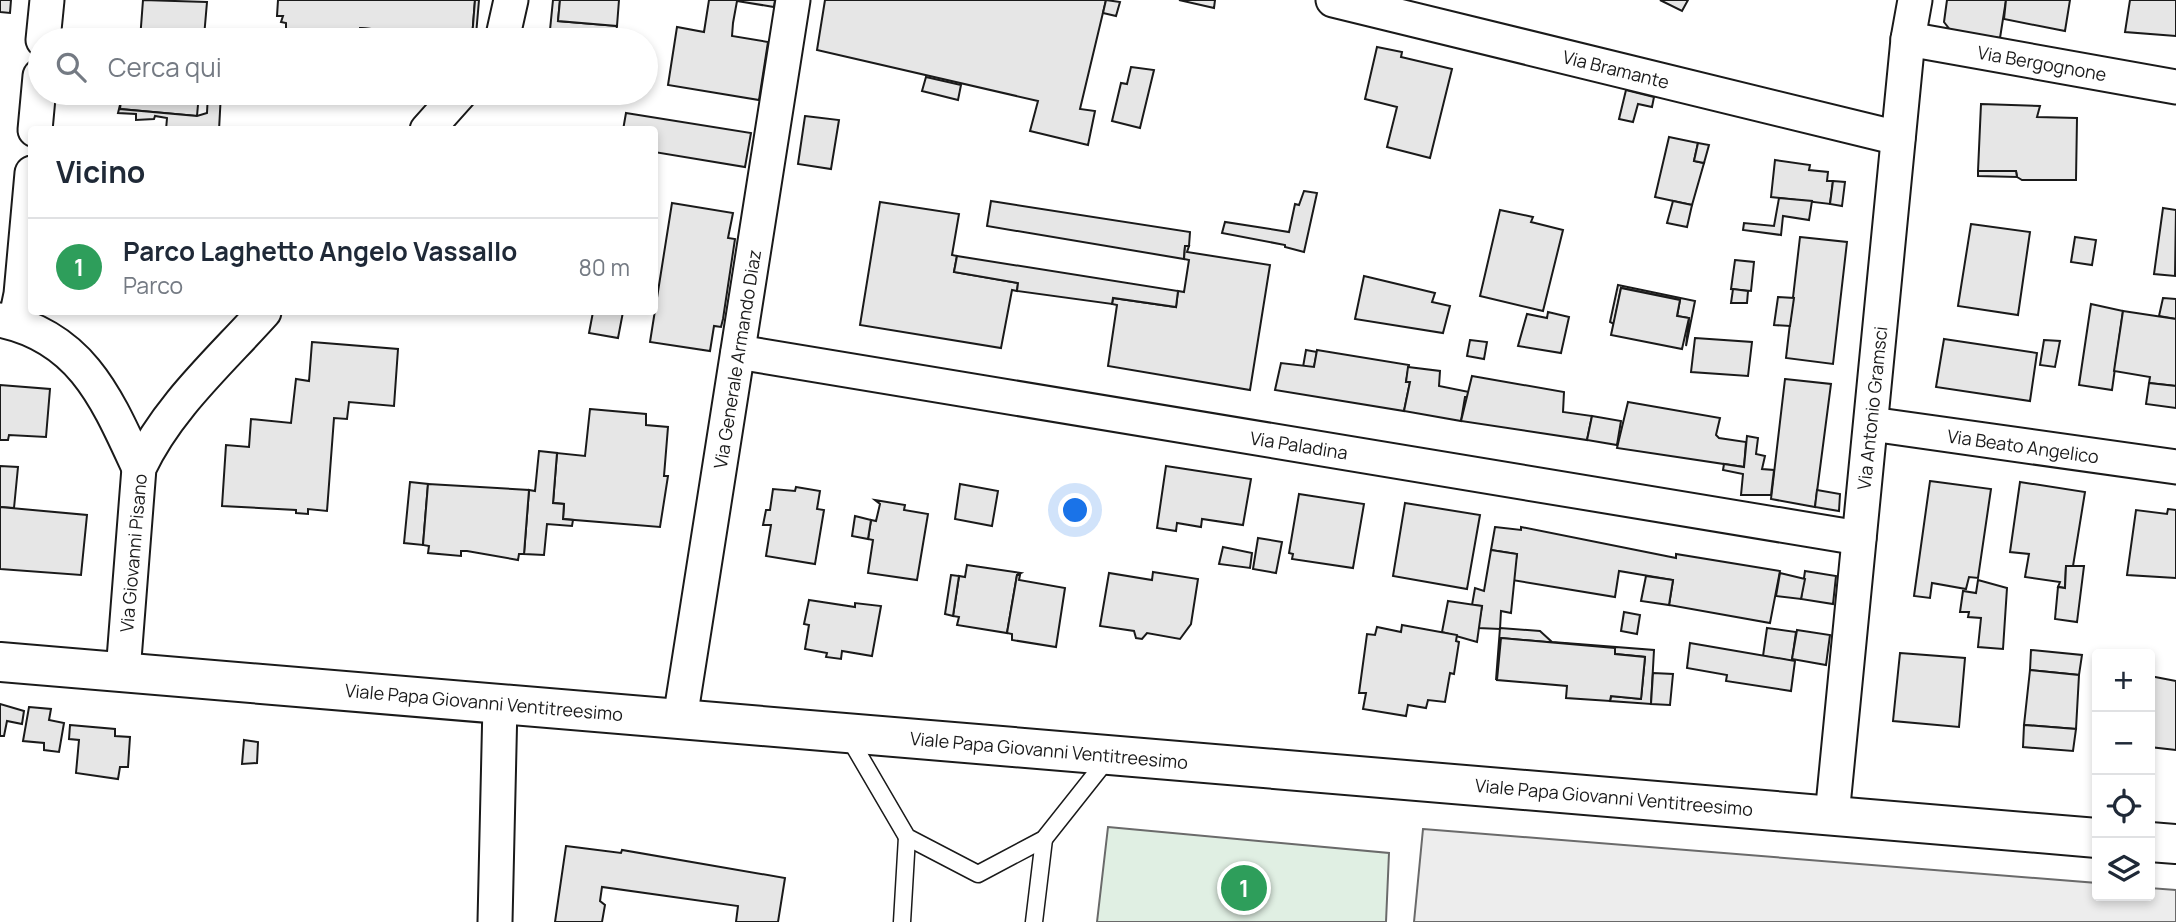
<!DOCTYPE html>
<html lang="it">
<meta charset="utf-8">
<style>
body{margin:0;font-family:Manrope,sans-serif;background:#f2f2f3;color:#1f2937}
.controls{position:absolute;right:21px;bottom:21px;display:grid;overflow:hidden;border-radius:7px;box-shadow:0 4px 10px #0003}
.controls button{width:63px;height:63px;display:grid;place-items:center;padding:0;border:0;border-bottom:2px solid #e0e1e3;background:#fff;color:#1f2937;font:35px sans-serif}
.you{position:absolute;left:1076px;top:511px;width:24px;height:24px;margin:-18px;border:5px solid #fff;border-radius:50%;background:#1a73e8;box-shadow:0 0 0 10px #1a73e833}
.badge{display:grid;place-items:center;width:46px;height:46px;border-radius:50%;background:#0f766e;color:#fff;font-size:23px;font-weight:700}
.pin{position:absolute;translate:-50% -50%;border:4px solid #fff;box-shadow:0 2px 7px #0006}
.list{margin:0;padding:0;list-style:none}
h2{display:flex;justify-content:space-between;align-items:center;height:91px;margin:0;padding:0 28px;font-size:30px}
h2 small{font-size:23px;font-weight:400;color:#747a83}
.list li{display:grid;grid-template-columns:46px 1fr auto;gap:21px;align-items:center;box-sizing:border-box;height:98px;padding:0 28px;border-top:2px solid #e0e1e3}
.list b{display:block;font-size:26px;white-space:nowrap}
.list p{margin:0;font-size:23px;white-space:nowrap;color:#747a83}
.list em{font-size:23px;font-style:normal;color:#747a83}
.icon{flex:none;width:38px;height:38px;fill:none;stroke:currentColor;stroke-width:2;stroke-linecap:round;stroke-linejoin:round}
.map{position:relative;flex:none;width:2176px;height:922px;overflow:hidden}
.search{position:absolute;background:#fff;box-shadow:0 4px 10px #0003;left:28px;top:28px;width:630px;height:77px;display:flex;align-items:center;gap:18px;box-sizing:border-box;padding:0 24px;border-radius:38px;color:#747a83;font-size:26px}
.panel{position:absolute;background:#fff;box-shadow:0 4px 10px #0003;left:28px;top:126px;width:630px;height:189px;border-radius:7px}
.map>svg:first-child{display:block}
</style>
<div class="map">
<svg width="2176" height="922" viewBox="0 0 2176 922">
<rect width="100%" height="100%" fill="#fff"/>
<polygon fill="#e0efe3" stroke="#6a6a6a" stroke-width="2" points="1108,827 1389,853 1386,922 1097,922"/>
<polygon fill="#ededed" stroke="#6a6a6a" stroke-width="2" points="1423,829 2097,883 2097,896 2150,896 2150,888 2176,890 2176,922 1414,922"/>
<g fill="#e6e6e6" stroke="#1a1a1a" stroke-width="2">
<polygon points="0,0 11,0 10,13 0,12"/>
<polygon points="143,0 207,2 204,37 152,32 151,40 140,40"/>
<polygon points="278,0 475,0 472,38 388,40 382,39 382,30 360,28 359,37 354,37 353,40 290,37 291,30 286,29 286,23 281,22 283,16 277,16"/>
<polygon points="475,0 479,0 476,35 471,40 456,40 456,37 472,38"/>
<polygon points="553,0 560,0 558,21 617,26 615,40 549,40"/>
<polygon points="560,0 619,0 617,26 558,21"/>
<polygon points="709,0 775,0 774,7 737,1 733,23 732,36 768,42 759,100 668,85 677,27 704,32"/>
<polygon points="825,0 1106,0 1080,109 1095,111 1088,145 1030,131 1038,101 817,50"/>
<polygon points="1106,0 1120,2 1116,16 1103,13"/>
<polygon points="1179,0 1215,0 1214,8"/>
<polygon points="1660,0 1688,0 1682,11"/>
<polygon points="1947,0 2006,0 2000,38 1951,31 1944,22"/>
<polygon points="2006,0 2070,0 2065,31 2004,19"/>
<polygon points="2130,0 2176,0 2176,36 2125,32"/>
<polygon points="360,28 382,30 382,39 359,37"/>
<polygon points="152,32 204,37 204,40 151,40"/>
<polygon points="1377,47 1402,52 1401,57 1452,69 1430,158 1387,147 1397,107 1365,99"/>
<polygon points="1131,67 1154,70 1140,128 1112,121 1121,83 1127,84"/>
<polygon points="926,77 961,85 958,100 922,91"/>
<polygon points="1626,90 1654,97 1652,107 1638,104 1633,122 1619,119"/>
<polygon points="122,93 199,93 197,116 120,109"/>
<polygon points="208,93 221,93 219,130 166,130 167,118 155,116 154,119 136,120 136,114 118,113 120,105 120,109 197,116 207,113"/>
<polygon points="1981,104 2040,106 2037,117 2077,118 2076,180 2022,180 2017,177 2016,171 1978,171"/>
<polygon points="626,113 751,133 745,167 654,152 654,130 623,130"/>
<polygon points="805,116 839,120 831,169 798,164"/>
<polygon points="1669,137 1698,143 1694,161 1704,163 1692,205 1655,197"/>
<polygon points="1698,143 1709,145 1704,163 1694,161"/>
<polygon points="1775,160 1810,165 1809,170 1828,172 1827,181 1833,181 1830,204 1771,197"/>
<polygon points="1978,171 2016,171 2017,177 1978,176"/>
<polygon points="1833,181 1845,182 1842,206 1830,204"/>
<polygon points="1304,191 1317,193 1304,252 1285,247 1285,245 1222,233 1225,222 1289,232 1295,204 1299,205"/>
<polygon points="1779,198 1812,201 1809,220 1783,216 1781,235 1743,230 1744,223 1774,226"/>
<polygon points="991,201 1190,232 1189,246 1185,246 1184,259 987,226"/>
<polygon points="1673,201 1692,205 1687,227 1667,223"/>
<polygon points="880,202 959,214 952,255 957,256 954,272 1018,283 1017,291 1012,290 1001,348 860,325"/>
<polygon points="672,203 733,213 728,238 735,239 723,319 721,327 714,326 710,351 650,342"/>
<polygon points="2163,208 2176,210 2175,276 2154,274"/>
<polygon points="1500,210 1533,217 1531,222 1563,230 1543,311 1480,296"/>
<polygon points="1971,224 2030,232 2018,315 1958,306"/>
<polygon points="1800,237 1847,242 1833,364 1786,358"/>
<polygon points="2075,237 2096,240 2092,265 2071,262"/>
<polygon points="1185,246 1189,246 1187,252 1270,265 1250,390 1108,366 1117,305 1112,304 1113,298 1176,307 1178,291 1184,292 1189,260 1184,259"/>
<polygon points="957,256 1178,291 1176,307 1113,298 1112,304 1017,291 1018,283 954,272"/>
<polygon points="1735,260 1754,262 1751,291 1731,289"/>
<polygon points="1364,276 1435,293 1432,302 1450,306 1443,333 1355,319"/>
<polygon points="1618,285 1695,301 1686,346 1689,318 1677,316 1680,300 1621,288 1614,324 1610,322"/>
<polygon points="1621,288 1680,300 1677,316 1689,318 1682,349 1611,335"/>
<polygon points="1733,289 1748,291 1747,303 1731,303"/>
<polygon points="1778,297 1794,298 1790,326 1774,325"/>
<polygon points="2163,298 2176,299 2176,319 2159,316"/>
<polygon points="2091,304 2123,311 2112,390 2079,385"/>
<polygon points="2123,311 2176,319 2176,386 2149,383 2150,377 2114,371"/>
<polygon points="593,312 623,312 618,338 589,333"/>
<polygon points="1548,312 1569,317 1561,353 1518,346 1527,314 1547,318"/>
<polygon points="1695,338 1752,342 1748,376 1691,372"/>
<polygon points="1944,339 2037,353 2030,401 1936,387"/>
<polygon points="1470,340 1487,342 1484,359 1467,356"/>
<polygon points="2044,340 2060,341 2055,367 2040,365"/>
<polygon points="312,342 398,349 394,406 349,402 347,419 334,418 327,511 308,509 308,514 296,513 296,510 222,506 226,445 249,447 251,419 291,423 296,379 309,381"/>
<polygon points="1306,350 1317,352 1314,367 1303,367"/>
<polygon points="1317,350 1409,365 1406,382 1410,382 1404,411 1275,390 1281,363 1314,367"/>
<polygon points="1408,367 1440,371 1439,386 1469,392 1468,397 1465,397 1461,421 1404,411 1410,382 1406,382"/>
<polygon points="1472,376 1564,392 1563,412 1592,416 1587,440 1461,421"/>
<polygon points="1785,379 1831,384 1815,507 1771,499"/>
<polygon points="2149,383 2176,386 2176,408 2146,404"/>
<polygon points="0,385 50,389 46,437 9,435 8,440 0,440"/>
<polygon points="1628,402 1720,418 1716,435 1719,438 1746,442 1744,467 1617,448"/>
<polygon points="590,409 646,414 646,425 668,427 664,476 668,476 660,527 563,519 564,504 553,503 557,453 585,456"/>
<polygon points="1592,416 1621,421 1617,445 1587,440"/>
<polygon points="1747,436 1758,438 1756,454 1765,456 1762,469 1774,470 1771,495 1741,495 1743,474 1723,470 1724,464 1744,467"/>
<polygon points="539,451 557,453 553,503 564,504 563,519 573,520 572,526 547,524 544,555 524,554 529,490 535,491"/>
<polygon points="0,466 18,467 14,508 0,507"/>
<polygon points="1166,466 1251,479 1243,525 1202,519 1201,527 1177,523 1176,531 1157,528"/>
<polygon points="1930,481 1991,489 1978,578 1969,577 1966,589 1932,583 1930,598 1914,596"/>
<polygon points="410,482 428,484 423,545 404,543"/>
<polygon points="2020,482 2085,492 2073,566 2080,566 2066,566 2065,588 2058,587 2060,582 2025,577 2029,554 2010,552"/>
<polygon points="428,484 529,490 524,554 519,554 518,560 467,551 461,551 461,556 428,553 429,546 423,545"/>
<polygon points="960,484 998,491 992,526 955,519"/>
<polygon points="796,487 820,491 817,509 824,510 815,564 766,556 771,525 763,525 766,510 770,510 773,489 795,491"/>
<polygon points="1817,490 1840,494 1839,511 1815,507"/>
<polygon points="1299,494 1364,504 1353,568 1292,559 1293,554 1289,553"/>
<polygon points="875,500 905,505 904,510 928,514 917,580 868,573 873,540 868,539 871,520 876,521 880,504"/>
<polygon points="1405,503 1480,515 1467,589 1393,576"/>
<polygon points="0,507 87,515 81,575 0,569"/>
<polygon points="2168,509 2176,510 2176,578 2127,575 2136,510 2167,514"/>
<polygon points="855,516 871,520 868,539 852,536"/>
<polygon points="1495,527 1521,530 1521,527 1676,558 1676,554 1780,571 1770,623 1669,605 1673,580 1619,571 1615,597 1512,580 1517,554 1491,550"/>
<polygon points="1258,538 1282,542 1276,573 1253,569"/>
<polygon points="1223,547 1252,553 1250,568 1219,564"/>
<polygon points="1491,550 1517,554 1511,613 1501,611 1500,629 1478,628 1482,606 1472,605 1475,588 1484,591"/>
<polygon points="967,565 1021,573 1017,575 1007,633 957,625 959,617 953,616 959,576 965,577"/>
<polygon points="2066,566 2084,566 2077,622 2055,619 2058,587 2065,588"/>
<polygon points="1805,571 1836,576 1833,604 1801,599"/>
<polygon points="1153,572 1198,579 1191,624 1180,639 1147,633 1142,639 1136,638 1134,631 1100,626 1109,573 1152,580"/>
<polygon points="1780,573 1805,579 1801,599 1776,596"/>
<polygon points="951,575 959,576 953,616 945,614"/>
<polygon points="1017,575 1020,575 1019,580 1065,588 1056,647 1012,640 1012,634 1007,633"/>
<polygon points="1646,576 1673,580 1669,605 1641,601"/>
<polygon points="1978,580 2007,588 2003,649 1978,647 1981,618 1968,617 1969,612 1960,612 1963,591 1976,593"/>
<polygon points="809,600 855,607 855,603 881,606 872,656 842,651 841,659 826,657 827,653 805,649 809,625 804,624"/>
<polygon points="1448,601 1482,606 1477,642 1442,632"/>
<polygon points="1624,612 1640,615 1637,634 1621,631"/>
<polygon points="1402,625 1457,635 1456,641 1459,642 1454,674 1450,673 1445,702 1428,700 1426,708 1408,705 1406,716 1363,709 1366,693 1359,693 1367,634 1375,635 1377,627 1401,632"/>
<polygon points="1500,628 1540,631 1552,642 1654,650 1651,704 1610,701 1611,696 1641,699 1645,657 1615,654 1615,648 1501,638 1496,680"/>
<polygon points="1767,628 1796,632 1792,661 1763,656"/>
<polygon points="1797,630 1830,635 1826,665 1792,659"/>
<polygon points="1501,638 1615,648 1615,654 1645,657 1641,699 1611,696 1610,701 1566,698 1567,686 1497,680"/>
<polygon points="1690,643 1795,661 1791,691 1726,681 1727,675 1687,668"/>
<polygon points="2031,650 2082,655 2079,675 2030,670"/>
<polygon points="1900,653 1965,658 1959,727 1893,721"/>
<polygon points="2030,670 2079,675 2076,729 2024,725"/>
<polygon points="1653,673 1673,674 1670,705 1651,704"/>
<polygon points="2150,676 2176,681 2176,750 2150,747"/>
<polygon points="0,704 24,711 22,724 7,721 4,736 0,736"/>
<polygon points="29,707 51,709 49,720 64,723 59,752 44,750 44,743 23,741"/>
<polygon points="70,725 115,729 115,736 130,737 128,767 120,767 118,779 76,773 79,740 69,739"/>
<polygon points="2024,725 2076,729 2073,751 2023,747"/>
<polygon points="244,740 258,742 257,763 242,764"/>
<polygon points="566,846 621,853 622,850 785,878 778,922 736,922 738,906 602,887 600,901 605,905 602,922 555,922"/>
</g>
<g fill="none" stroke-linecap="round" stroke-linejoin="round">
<defs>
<g id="service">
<polyline points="848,736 907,837 978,874 1044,839 1109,757"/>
<polyline points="902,922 907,837"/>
<polyline points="1034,922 1044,839"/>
</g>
<g id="minor">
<polyline points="1333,0 1898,138"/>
<polyline points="1908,39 2176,87"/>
<polyline points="43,40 47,0"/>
<polyline points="502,40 511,0"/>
<polyline points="35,130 40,76"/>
<polyline points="427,130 460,93"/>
<path d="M0,320C82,337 107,399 139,468"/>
<polyline points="15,323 21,294 32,173"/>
<polyline points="738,352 1859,538"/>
<polyline points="1871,424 2176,467"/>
<path d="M123,672L139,468C167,408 220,361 264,312"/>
<polyline points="680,719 793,0"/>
<polyline points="1832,816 1908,39 1915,0"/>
<polyline points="495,922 500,704"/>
</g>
<g id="tertiary">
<polyline points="0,662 2097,838"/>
<polyline points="2150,842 2176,844"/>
</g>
</defs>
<use href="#service" stroke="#1a1a1a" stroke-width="19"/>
<use href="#minor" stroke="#1a1a1a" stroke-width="37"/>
<use href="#tertiary" stroke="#1a1a1a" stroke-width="42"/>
<use href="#service" stroke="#fff" stroke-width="16"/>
<use href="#minor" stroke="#fff" stroke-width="33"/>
<use href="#tertiary" stroke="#fff" stroke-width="38"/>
</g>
<g text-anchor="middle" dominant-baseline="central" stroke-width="5" stroke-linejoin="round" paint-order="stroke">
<g font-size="18" fill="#1a1a1a" stroke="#fff">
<text transform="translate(2042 63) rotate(10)">Via Bergognone</text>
<text transform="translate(1616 69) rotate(14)">Via Bramante</text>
<text transform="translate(737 359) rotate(-81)">Via Generale Armando Diaz</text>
<text transform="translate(1872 408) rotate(-84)">Via Antonio Gramsci</text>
<text transform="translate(1299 445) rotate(9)">Via Paladina</text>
<text transform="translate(2023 446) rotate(8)">Via Beato Angelico</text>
<text transform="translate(133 553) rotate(-85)">Via Giovanni Pisano</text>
<text transform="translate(484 702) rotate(5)">Viale Papa Giovanni Ventitreesimo</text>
<text transform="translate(1049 750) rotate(5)">Viale Papa Giovanni Ventitreesimo</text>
<text transform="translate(1614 797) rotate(5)">Viale Papa Giovanni Ventitreesimo</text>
</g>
</g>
</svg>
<div class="controls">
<button>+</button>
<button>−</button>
<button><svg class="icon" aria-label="locate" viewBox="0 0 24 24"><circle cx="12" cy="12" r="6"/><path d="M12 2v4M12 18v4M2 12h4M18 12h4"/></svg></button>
<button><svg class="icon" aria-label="layers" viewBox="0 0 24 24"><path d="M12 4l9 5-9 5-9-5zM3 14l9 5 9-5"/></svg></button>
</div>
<div class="you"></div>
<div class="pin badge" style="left:1244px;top:888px;background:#2e9e5b">1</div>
<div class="search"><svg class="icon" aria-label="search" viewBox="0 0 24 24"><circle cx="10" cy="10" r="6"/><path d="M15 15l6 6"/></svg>Cerca qui</div>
<section class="panel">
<h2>Vicino<small></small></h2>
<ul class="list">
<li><span class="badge" style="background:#2e9e5b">1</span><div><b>Parco Laghetto Angelo Vassallo</b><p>Parco</p></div><em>80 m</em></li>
</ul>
</section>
</div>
